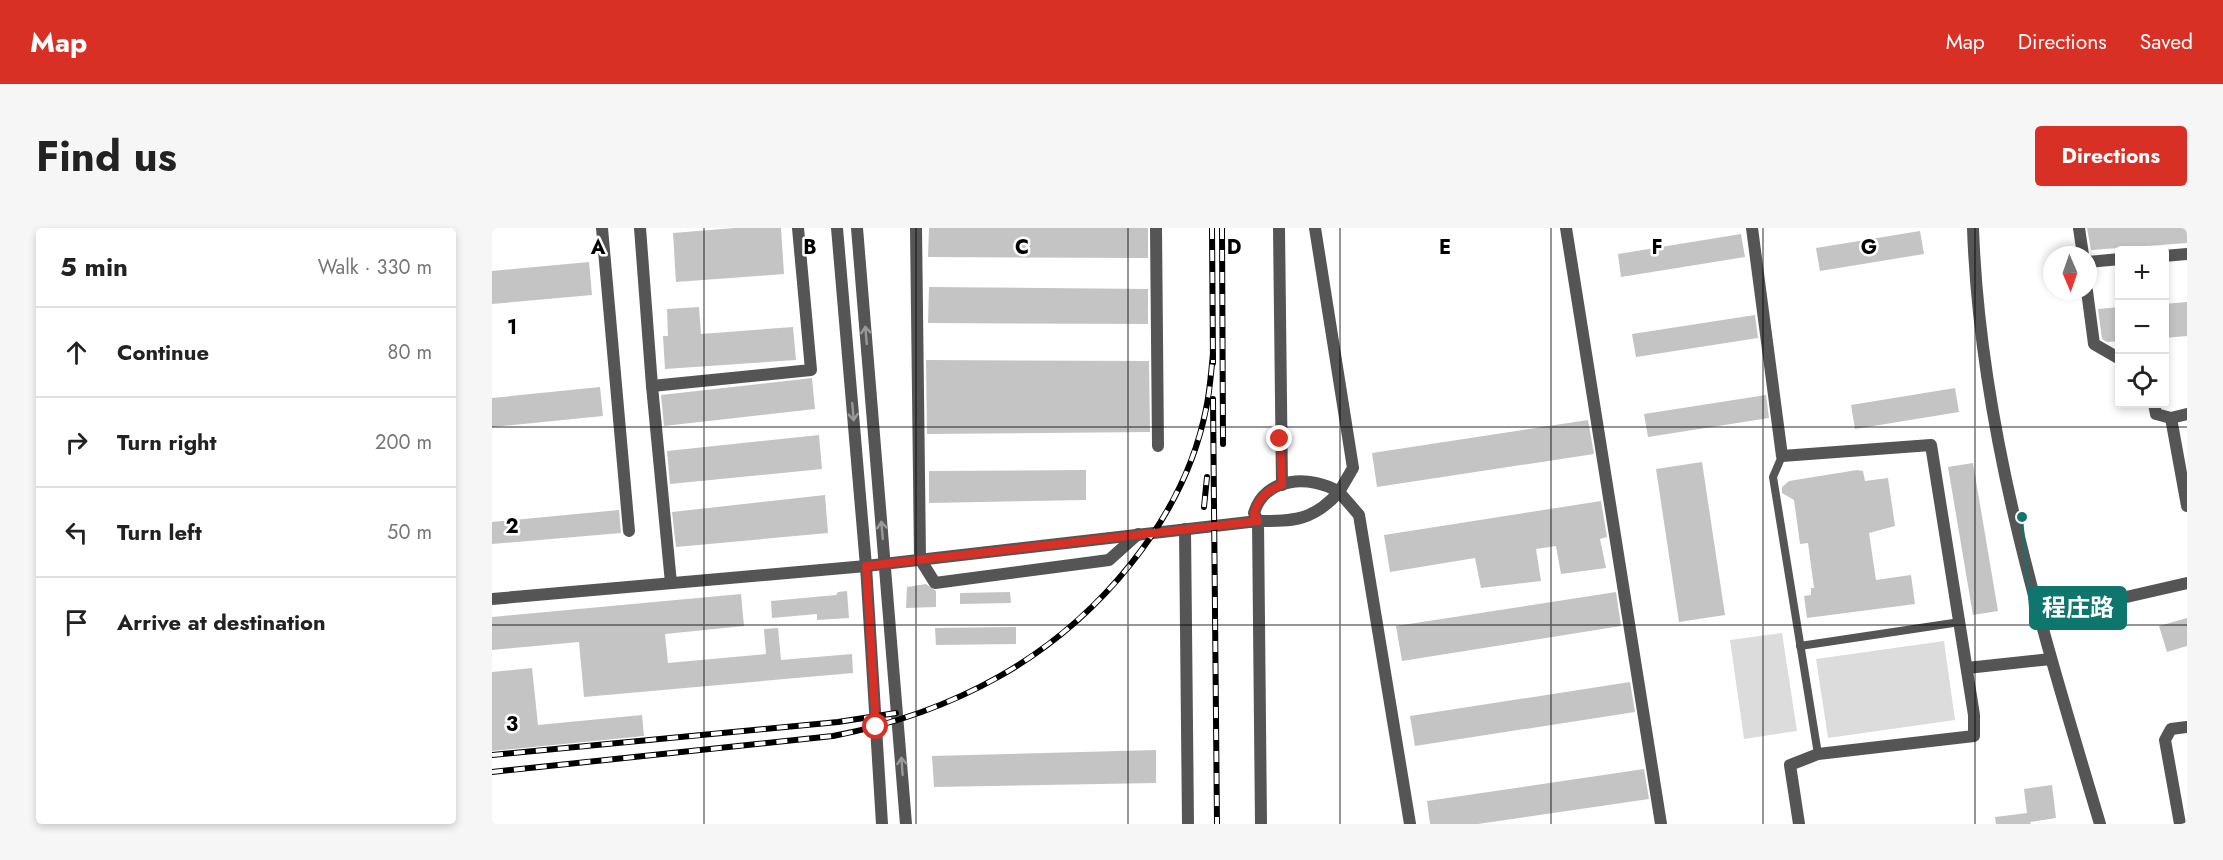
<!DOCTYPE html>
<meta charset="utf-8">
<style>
body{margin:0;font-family:Jost,"Noto Sans SC",sans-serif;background:#f6f6f6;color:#222}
.controls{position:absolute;right:18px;top:18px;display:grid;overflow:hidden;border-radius:6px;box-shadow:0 3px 9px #0003}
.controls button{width:54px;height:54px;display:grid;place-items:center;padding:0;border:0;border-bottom:2px solid #e0e0e0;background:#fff;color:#222;font:30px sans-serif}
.compass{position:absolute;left:1551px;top:18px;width:54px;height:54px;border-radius:50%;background:#fff;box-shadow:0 3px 9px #0003;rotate:178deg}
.stop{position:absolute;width:18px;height:18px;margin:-14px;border:4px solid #d93025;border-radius:50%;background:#fff}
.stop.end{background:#d93025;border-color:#fff;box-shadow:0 2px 6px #0008}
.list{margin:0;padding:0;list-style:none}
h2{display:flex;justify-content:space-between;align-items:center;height:78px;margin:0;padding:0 24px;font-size:26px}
h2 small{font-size:20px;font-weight:400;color:#767676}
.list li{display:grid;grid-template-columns:39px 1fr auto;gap:18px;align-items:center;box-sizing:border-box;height:90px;padding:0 24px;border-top:2px solid #e0e0e0}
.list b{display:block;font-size:22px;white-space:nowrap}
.list em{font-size:20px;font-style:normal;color:#767676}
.icon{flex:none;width:33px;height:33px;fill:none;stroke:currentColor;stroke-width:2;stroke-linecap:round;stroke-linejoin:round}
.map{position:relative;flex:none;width:1695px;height:596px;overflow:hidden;border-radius:6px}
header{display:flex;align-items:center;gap:36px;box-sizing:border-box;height:84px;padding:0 30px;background:#d93025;color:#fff}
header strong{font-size:28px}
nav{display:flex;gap:33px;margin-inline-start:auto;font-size:21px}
.intro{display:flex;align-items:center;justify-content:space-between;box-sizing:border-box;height:144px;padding:0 36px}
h1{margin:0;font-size:42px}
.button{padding:15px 27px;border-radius:6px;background:#d93025;color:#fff;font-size:21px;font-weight:700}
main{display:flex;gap:36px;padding:0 36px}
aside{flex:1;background:#fff;border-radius:6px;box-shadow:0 3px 9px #0003}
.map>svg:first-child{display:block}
</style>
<header>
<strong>Map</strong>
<nav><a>Map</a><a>Directions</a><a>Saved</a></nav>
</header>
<div class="intro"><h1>Find us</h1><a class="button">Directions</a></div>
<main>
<aside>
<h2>5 min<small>Walk · 330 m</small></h2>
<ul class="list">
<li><svg class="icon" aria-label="ahead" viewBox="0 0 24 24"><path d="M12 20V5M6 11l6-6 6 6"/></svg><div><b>Continue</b></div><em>80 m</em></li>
<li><svg class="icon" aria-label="right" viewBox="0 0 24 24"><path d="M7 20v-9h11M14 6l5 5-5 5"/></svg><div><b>Turn right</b></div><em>200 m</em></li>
<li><svg class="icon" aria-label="left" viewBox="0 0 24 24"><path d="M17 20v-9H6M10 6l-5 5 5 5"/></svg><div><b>Turn left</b></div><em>50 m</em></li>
<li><svg class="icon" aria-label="arrive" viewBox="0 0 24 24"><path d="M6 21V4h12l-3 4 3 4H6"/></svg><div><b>Arrive at destination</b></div></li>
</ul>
</aside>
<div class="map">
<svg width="1695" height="596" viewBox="0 0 1695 596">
<rect width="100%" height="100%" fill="#fff"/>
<g fill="#dcdcdc">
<polygon points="1290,405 1305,503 1252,511 1238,412"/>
<polygon points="1452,413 1463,492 1336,510 1324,431"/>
</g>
<g fill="#c4c4c4">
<polygon points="243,0 289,0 292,46 184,54 181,5"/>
<polygon points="437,0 656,0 656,30 436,29"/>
<polygon points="1595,0 1695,0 1695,15 1599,22"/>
<polygon points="1428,3 1432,26 1328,43 1324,20"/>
<polygon points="1249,6 1253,29 1129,49 1126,26"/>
<polygon points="97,34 100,67 0,76 0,43"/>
<polygon points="437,59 656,61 656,96 436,95"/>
<polygon points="1695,74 1695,108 1672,110 1672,76"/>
<polygon points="207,79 209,106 301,99 304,132 173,141 171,108 176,108 175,81"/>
<polygon points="1628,79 1628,113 1615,114 1610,111 1606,81"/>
<polygon points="1263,87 1266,110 1144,129 1140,106"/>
<polygon points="434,132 657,133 658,204 435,206"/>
<polygon points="320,150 323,181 172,198 169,167"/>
<polygon points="108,159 111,188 0,199 0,170"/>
<polygon points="1463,160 1467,184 1363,201 1359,177"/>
<polygon points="1274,167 1277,190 1156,209 1152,186"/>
<polygon points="1096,192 1102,226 885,259 880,225"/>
<polygon points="327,207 330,241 178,256 175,223"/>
<polygon points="1210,234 1233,387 1187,394 1164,241"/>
<polygon points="1481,235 1506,383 1481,387 1456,239"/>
<polygon points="594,242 594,272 437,275 437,243"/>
<polygon points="1365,242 1371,243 1373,253 1396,250 1403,298 1377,305 1384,352 1419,347 1423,376 1315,390 1312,368 1319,367 1319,360 1322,360 1316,315 1308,316 1302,272 1290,265 1290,259 1297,253"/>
<polygon points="333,267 336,305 184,319 180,284"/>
<polygon points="1109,273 1115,309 1108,311 1114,340 1069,346 1064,318 1044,321 1049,353 989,360 983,330 898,344 892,307"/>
<polygon points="127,282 129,305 0,316 0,294"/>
<polygon points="434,356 444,363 444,379 414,380 415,359"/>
<polygon points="355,363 357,390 325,392 325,386 280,390 279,373 344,367 346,364"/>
<polygon points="518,364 519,375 468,376 468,365"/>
<polygon points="1124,364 1129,398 910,433 904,398"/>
<polygon points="249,366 252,398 173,406 176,435 274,426 272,401 286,400 289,432 360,426 361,445 92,469 87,414 0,422 0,389"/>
<polygon points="1695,390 1695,418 1675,424 1667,398"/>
<polygon points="524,399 524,416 444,417 443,400"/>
<polygon points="40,440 46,497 150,487 152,508 0,523 0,444"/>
<polygon points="1138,454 1143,484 923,518 918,488"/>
<polygon points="664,522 664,555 442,559 440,528"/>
<polygon points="1152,541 1157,571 986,596 938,596 935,573"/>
<polygon points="1560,557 1564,590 1538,594 1539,596 1504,596 1503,589 1535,585 1532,561"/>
</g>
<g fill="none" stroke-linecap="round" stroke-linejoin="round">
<g stroke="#555" stroke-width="8">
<polyline points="1290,228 1281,249 1326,526"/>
<polyline points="1308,418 1468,394"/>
</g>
<g stroke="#555" stroke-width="12">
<polyline points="110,0 137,303"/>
<polyline points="148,0 160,158"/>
<polyline points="345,0 374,338 390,596"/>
<polyline points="365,0 414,596"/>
<polyline points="424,0 428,331 443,355 617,332 646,306"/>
<polyline points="664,0 666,218"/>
<polyline points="787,0 790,257"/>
<polyline points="823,0 861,240 847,264 867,287 918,596"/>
<polyline points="1074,0 1169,596"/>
<polyline points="1260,0 1290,228 1439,217 1482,487 1482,508 1326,526 1298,537 1307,596"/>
<path d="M1481,0C1488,205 1550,401 1608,596"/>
<polyline points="1587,0 1591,27"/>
<polyline points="1672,28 1695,26"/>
<polyline points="1596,34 1628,31"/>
<polyline points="1595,63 1602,116 1628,131"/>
<polyline points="1662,176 1664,186 1679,190"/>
<polyline points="1695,186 1679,190 1695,278"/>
<polyline points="693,301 696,596"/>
<polyline points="179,355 160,158 319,142 306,0"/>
<path d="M0,371L374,338L766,293C802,293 821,293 847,264C819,247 773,248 762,285L766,293L769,596"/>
<polyline points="1547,389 1695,355"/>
<polyline points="1475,440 1559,431"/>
<polyline points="1688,596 1673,512 1679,501 1695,499"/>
</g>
<defs>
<g id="rail">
<polyline points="720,0 721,135"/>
<polyline points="730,0 731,216"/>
<polyline points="721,171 725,596"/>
<polyline points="712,279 715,249"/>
<polyline points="0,527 346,494 404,485"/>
<path d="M0,544L341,508C399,497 457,477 508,448C605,393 692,292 714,181C718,163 719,144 721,126"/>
</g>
</defs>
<use href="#rail" stroke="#000" stroke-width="6"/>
<use href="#rail" stroke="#fff" stroke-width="4" stroke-dasharray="11" stroke-linecap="butt"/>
</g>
<defs><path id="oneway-shaft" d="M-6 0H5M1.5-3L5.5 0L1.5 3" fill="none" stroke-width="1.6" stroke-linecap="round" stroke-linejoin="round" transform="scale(1.5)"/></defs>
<g stroke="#999">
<use href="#oneway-shaft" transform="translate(374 107) rotate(-95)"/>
<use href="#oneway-shaft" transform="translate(361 184) rotate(85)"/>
<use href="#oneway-shaft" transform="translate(390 302) rotate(-95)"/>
<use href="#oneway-shaft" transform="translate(410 538) rotate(-94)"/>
</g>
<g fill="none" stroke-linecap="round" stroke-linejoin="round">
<path stroke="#d93025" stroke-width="8" d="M384,499L374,338L766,293L762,285C766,271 775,261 790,257L788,211"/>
</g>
<path fill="none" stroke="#000" stroke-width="1.5" stroke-opacity="0.55" d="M212,0V596M424,0V596M636,0V596M848,0V596M1059,0V596M1271,0V596M1483,0V596M0,199H1695M0,397H1695"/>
<g font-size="20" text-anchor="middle" font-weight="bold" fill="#000" stroke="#fff" stroke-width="5" stroke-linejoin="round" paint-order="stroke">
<text x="106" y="26">A</text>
<text x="318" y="26">B</text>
<text x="530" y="26">C</text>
<text x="742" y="26">D</text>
<text x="953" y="26">E</text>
<text x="1165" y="26">F</text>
<text x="1377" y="26">G</text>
<text x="20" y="106">1</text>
<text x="20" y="305">2</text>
<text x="20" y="503">3</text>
</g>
<path fill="none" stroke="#0f766e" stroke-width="2" d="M1530 289L1538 380"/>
<circle fill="#0f766e" stroke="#fff" stroke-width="2" cx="1530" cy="289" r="6"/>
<rect fill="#0f766e" stroke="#0f766e" stroke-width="2" x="1538" y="359" width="96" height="42" rx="6"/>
<g font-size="24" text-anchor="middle" font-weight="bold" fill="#fff">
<text x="1586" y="388">程庄路</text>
</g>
</svg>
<div class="controls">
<button>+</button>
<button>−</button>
<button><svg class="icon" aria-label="locate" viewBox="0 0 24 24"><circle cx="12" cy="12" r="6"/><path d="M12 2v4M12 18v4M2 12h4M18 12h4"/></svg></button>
</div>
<svg class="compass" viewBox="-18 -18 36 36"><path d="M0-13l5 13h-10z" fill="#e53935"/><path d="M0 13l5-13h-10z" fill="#767676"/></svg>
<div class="stop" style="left:384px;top:499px"></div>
<div class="stop end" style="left:788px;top:211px"></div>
</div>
</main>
